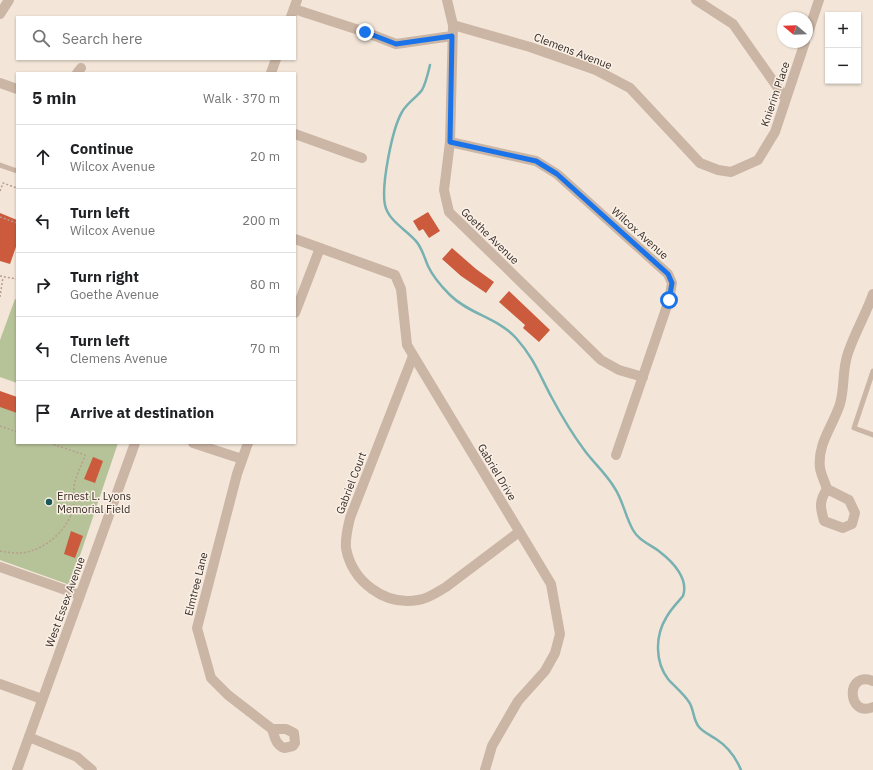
<!DOCTYPE html>
<meta charset="utf-8">
<style>
body{margin:0;font-family:"IBM Plex Sans",sans-serif;background:#f6f6f6;color:#202124}
.controls{position:absolute;right:12px;top:12px;display:grid;overflow:hidden;border-radius:0px;box-shadow:0 1px 3px #0004}
.controls button{width:36px;height:36px;display:grid;place-items:center;padding:0;border:0;border-bottom:1px solid #e0e0e0;background:#fff;color:#202124;font:20px sans-serif}
.compass{position:absolute;left:777px;top:12px;width:36px;height:36px;border-radius:50%;background:#fff;box-shadow:0 1px 3px #0004;rotate:289deg}
.stop{position:absolute;width:12px;height:12px;margin:-9px;border:3px solid #1a73e8;border-radius:50%;background:#fff}
.stop.end{background:#1a73e8;border-color:#fff;box-shadow:0 1px 4px #0008}
.list{margin:0;padding:0;list-style:none}
h2{display:flex;justify-content:space-between;align-items:center;height:52px;margin:0;padding:0 16px;font-size:17px}
h2 small{font-size:13px;font-weight:400;color:#757577}
.list li{display:grid;grid-template-columns:26px 1fr auto;gap:12px;align-items:center;box-sizing:border-box;height:64px;padding:0 16px;border-top:1px solid #e0e0e0}
.list b{display:block;font-size:15px;white-space:nowrap}
.list p{margin:0;font-size:13px;white-space:nowrap;color:#757577}
.list em{font-size:13px;font-style:normal;color:#757577}
.icon{flex:none;width:22px;height:22px;fill:none;stroke:currentColor;stroke-width:2;stroke-linecap:round;stroke-linejoin:round}
.map{position:relative;flex:none;width:873px;height:770px;overflow:hidden}
.search{position:absolute;background:#fff;box-shadow:0 1px 3px #0004;left:16px;top:16px;width:280px;height:44px;display:flex;align-items:center;gap:10px;box-sizing:border-box;padding:0 14px;border-radius:0px;color:#757577;font-size:15px}
.panel{position:absolute;background:#fff;box-shadow:0 1px 3px #0004;left:16px;top:72px;width:280px;height:372px;border-radius:0px}
.map>svg:first-child{display:block}
</style>
<div class="map">
<svg width="873" height="770" viewBox="0 0 873 770">
<rect width="100%" height="100%" fill="#f3e6d9"/>
<g fill="#b6c298">
<polygon points="15,299 17,300 17,383 0,377 0,340"/>
<polygon points="0,398 17,404 17,443 118,443 70,585 0,560"/>
</g>
<g fill="none" stroke-linecap="round" stroke-linejoin="round">
<path stroke="#77b1b1" stroke-width="2.5" d="M430,65C428,73 426,83 422,90C416,98 407,103 402,112C392,129 381,186 385,205C388,220 405,229 415,240C422,247 424,257 428,266C433,277 442,287 450,295C469,314 498,318 516,338C534,358 540,376 552,398C561,415 573,435 585,451C594,463 606,474 614,487C623,500 625,516 633,530C639,541 650,544 660,552C673,562 689,579 683,596C677,603 670,610 666,618C655,636 655,662 668,679C675,687 683,693 689,702C694,709 693,720 699,727C703,732 710,735 716,739C727,746 736,758 741,770"/>
</g>
<g fill="#cc5b3e">
<polygon points="428,212 440,231 429,238 423,229 419,231 413,221"/>
<polygon points="0,213 17,220 17,244 10,264 0,261"/>
<polygon points="452,248 476,269 494,282 486,293 461,276 442,259"/>
<polygon points="509,291 550,330 539,342 523,328 525,325 499,302"/>
<polygon points="0,391 17,397 17,413 0,407"/>
<polygon points="93,457 103,461 95,483 84,479"/>
<polygon points="71,531 83,536 75,558 64,554"/>
</g>
<g fill="none" stroke-linecap="round" stroke-linejoin="round">
<g stroke="#b79e8f" stroke-width="1.5" stroke-dasharray="2 2" stroke-linecap="butt">
<polyline points="0,191 3,183 17,188"/>
<polyline points="0,217 17,223"/>
<polyline points="0,276 17,279"/>
<polyline points="0,297 3,277"/>
<polyline points="0,426 17,432"/>
<path d="M0,551C6,552 13,553 18,553C41,553 65,533 72,512C75,504 73,496 74,487C75,477 82,465 85,455L49,443"/>
</g>
<g stroke="#cbb5a5" stroke-width="5">
<polyline points="0,165 17,171"/>
<polyline points="873,371 854,428 873,435"/>
</g>
<g stroke="#cbb5a5" stroke-width="10">
<polyline points="447,0 453,25 450,142 444,190 449,212 601,360 619,370 643,377"/>
<polyline points="696,0 733,24 785,98"/>
<polyline points="294,9 365,32 396,44 452,36"/>
<polyline points="0,14 9,0"/>
<polyline points="453,25 530,47 596,70 630,88 700,163 718,170 731,172 758,160 775,132 805,42"/>
<polyline points="807,36 819,0"/>
<polyline points="77,73 81,68"/>
<polyline points="0,83 17,89"/>
<polyline points="295,134 362,158"/>
<polyline points="450,142 536,161 557,174 668,274 672,283 669,300 616,455"/>
<polyline points="295,239 395,275 401,289 407,345 551,584 560,634 555,653 545,671 518,701 492,746 485,770"/>
<polyline points="295,313 320,248"/>
<path d="M413,356L350,518C348,527 345,538 346,548C352,581 384,606 418,600C428,599 437,592 446,587L519,532"/>
<polyline points="193,443 242,459"/>
<path d="M248,443L237,474L197,628L211,678L228,695L272,729H286L294,733L295,743L293,746L284,748C275,744 275,737 272,729"/>
<path d="M827,489C825,482 821,475 820,468C817,444 833,426 840,404C845,387 842,369 848,353C855,332 866,314 873,294"/>
<path d="M827,489L849,500L855,513L852,524L843,528L824,521C820,507 819,501 827,489Z"/>
<polyline points="0,567 80,595"/>
<path d="M873,681C845,670 847,718 873,707"/>
<polyline points="0,684 42,699"/>
<polyline points="29,737 77,757 92,770"/>
</g>
<g stroke="#cbb5a5" stroke-width="10">
<polyline points="291,17 297,0"/>
<polyline points="271,73 276,59"/>
<polyline points="17,770 135,443"/>
</g>
</g>
<g fill="none" stroke-linecap="round" stroke-linejoin="round">
<polyline stroke="#1a73e8" stroke-width="5" points="365,32 396,44 452,36 450,142 536,161 557,174 668,274 672,283 669,300"/>
</g>
<circle fill="#1a585a" stroke="#faf0e6" stroke-width="1.5" cx="49" cy="502" r="4"/>
<g text-anchor="middle" dominant-baseline="central" stroke-width="3" stroke-linejoin="round" paint-order="stroke">
<g font-size="11" fill="#362b26" stroke="#faf0e6">
<text transform="translate(573 51) rotate(21)">Clemens Avenue</text>
<text transform="translate(775 94) rotate(-71)">Knierim Place</text>
<text transform="translate(640 233) rotate(42)">Wilcox Avenue</text>
<text transform="translate(490 236) rotate(44)">Goethe Avenue</text>
<text transform="translate(497 472) rotate(59)">Gabriel Drive</text>
<text transform="translate(351 483) rotate(-69)">Gabriel Court</text>
<text transform="translate(196 584) rotate(-76)">Elmtree Lane</text>
<text transform="translate(65 602) rotate(-70)">West Essex Avenue</text>
</g>
<g font-size="11" fill="#362b26" stroke="#faf0e6" text-anchor="start">
<text x="57" y="496">Ernest L. Lyons<tspan x="57" dy="13">Memorial Field</tspan></text>
</g>
</g>
</svg>
<div class="controls">
<button>+</button>
<button>−</button>
</div>
<svg class="compass" viewBox="-18 -18 36 36"><path d="M0-13l5 13h-10z" fill="#e53935"/><path d="M0 13l5-13h-10z" fill="#757577"/></svg>
<div class="stop" style="left:669px;top:300px"></div>
<div class="stop end" style="left:365px;top:32px"></div>
<div class="search"><svg class="icon" aria-label="search" viewBox="0 0 24 24"><circle cx="10" cy="10" r="6"/><path d="M15 15l6 6"/></svg>Search here</div>
<section class="panel">
<h2>5 min<small>Walk · 370 m</small></h2>
<ul class="list">
<li><svg class="icon" aria-label="ahead" viewBox="0 0 24 24"><path d="M12 20V5M6 11l6-6 6 6"/></svg><div><b>Continue</b><p>Wilcox Avenue</p></div><em>20 m</em></li>
<li><svg class="icon" aria-label="left" viewBox="0 0 24 24"><path d="M17 20v-9H6M10 6l-5 5 5 5"/></svg><div><b>Turn left</b><p>Wilcox Avenue</p></div><em>200 m</em></li>
<li><svg class="icon" aria-label="right" viewBox="0 0 24 24"><path d="M7 20v-9h11M14 6l5 5-5 5"/></svg><div><b>Turn right</b><p>Goethe Avenue</p></div><em>80 m</em></li>
<li><svg class="icon" aria-label="left" viewBox="0 0 24 24"><path d="M17 20v-9H6M10 6l-5 5 5 5"/></svg><div><b>Turn left</b><p>Clemens Avenue</p></div><em>70 m</em></li>
<li><svg class="icon" aria-label="arrive" viewBox="0 0 24 24"><path d="M6 21V4h12l-3 4 3 4H6"/></svg><div><b>Arrive at destination</b></div></li>
</ul>
</section>
</div>
